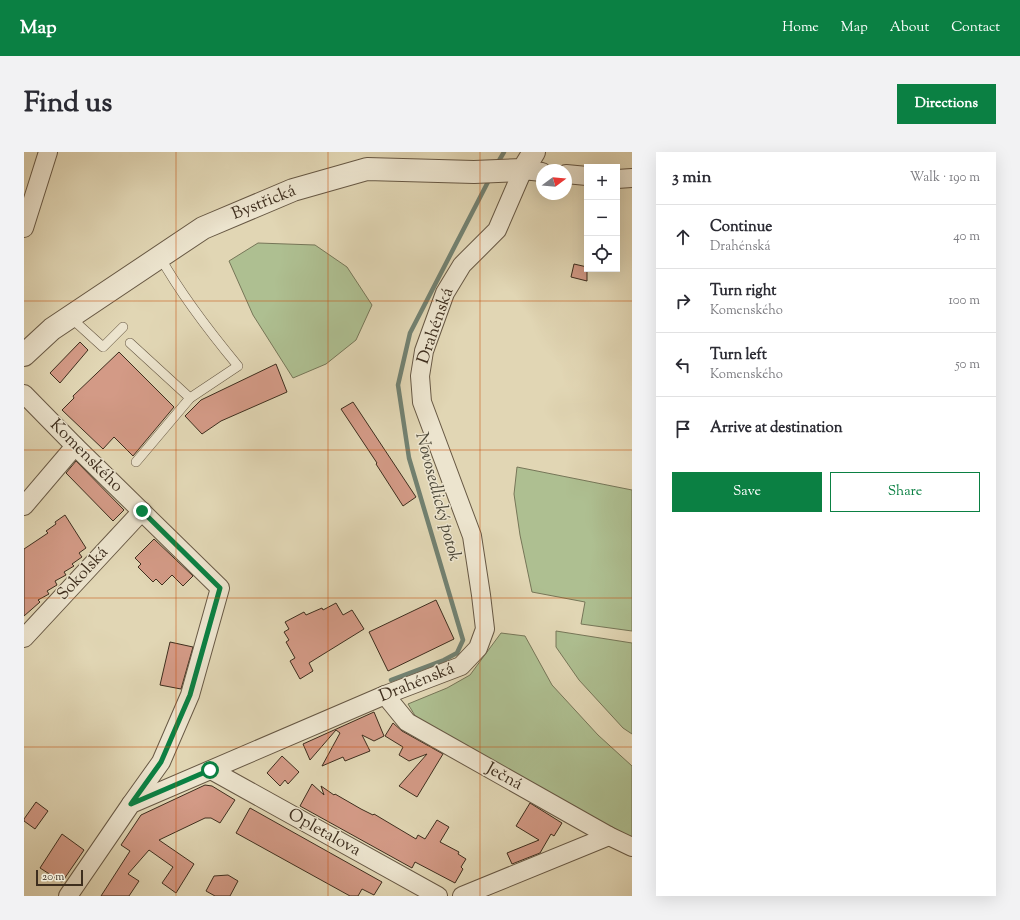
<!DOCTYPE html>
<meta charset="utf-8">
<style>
body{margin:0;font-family:"Sorts Mill Goudy",serif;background:#f2f2f3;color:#2b2b33}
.controls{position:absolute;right:12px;top:12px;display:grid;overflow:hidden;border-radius:0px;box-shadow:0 4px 16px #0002}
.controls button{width:36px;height:36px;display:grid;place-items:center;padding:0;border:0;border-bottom:1px solid #e1e1e2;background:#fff;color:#2b2b33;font:20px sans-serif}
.compass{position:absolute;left:512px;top:12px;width:36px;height:36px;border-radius:50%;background:#fff;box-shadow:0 4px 16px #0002;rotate:74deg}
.scale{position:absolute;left:12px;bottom:10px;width:47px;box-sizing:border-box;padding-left:4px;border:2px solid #3e2e1e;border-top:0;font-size:11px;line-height:14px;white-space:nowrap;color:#3e2e1e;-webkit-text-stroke:3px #ece4ce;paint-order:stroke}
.stop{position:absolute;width:12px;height:12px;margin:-9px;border:3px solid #0b8043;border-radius:50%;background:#fff}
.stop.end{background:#0b8043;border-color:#fff;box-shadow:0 1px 4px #0008}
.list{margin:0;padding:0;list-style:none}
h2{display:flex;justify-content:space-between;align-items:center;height:52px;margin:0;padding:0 16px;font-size:17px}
h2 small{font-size:13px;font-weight:400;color:#7c7c81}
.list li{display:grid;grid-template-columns:26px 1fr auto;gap:12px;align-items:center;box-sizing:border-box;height:64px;padding:0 16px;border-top:1px solid #e1e1e2}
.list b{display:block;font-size:15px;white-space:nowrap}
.list p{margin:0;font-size:13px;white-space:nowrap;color:#7c7c81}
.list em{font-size:13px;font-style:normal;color:#7c7c81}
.actions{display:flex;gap:8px;padding:12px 16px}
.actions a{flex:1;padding:9px 0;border:1px solid #0b8043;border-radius:0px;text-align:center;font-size:14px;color:#0b8043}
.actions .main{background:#0b8043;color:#fff}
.icon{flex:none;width:22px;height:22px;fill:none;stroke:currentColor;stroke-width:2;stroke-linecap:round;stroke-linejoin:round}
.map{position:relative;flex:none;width:608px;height:744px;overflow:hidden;border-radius:0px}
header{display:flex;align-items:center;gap:24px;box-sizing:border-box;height:56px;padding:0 20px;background:#0b8043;color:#fff}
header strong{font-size:19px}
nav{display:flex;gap:22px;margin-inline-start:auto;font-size:14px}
.intro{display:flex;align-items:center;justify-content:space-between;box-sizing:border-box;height:96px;padding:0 24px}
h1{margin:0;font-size:28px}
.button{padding:10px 18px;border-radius:0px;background:#0b8043;color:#fff;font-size:14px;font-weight:700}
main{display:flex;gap:24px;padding:0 24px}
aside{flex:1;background:#fff;border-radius:0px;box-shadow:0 4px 16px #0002}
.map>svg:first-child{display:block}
</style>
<header>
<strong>Map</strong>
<nav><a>Home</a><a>Map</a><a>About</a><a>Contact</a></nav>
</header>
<div class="intro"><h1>Find us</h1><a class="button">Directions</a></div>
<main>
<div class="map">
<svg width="608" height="744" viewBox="0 0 608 744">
<rect width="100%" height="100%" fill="#e1d6b4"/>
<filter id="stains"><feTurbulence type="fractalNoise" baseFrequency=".005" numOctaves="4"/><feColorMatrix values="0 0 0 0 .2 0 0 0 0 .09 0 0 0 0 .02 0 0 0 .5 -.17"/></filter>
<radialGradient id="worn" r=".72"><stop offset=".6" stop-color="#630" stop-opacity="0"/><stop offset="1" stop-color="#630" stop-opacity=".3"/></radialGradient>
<g fill="#aebf91" stroke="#767658">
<polygon points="234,91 291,93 323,115 348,153 332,188 302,212 269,226 229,163 205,109"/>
<polygon points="493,315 608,338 608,479 557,472 561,450 508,440 496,383 490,342"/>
<polygon points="532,479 608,491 608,582 599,576 555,528 532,495"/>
<polygon points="477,481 501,484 528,533 574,583 608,614 608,685 590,677 393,567 384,552 423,536 446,523"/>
</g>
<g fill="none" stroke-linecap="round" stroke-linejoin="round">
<g stroke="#728171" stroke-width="4.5">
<polyline points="473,12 480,0"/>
<polyline points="367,528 420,508 433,501 439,488 385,306 374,233 386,181 466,26"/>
</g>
</g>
<g fill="#d39a86" stroke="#3e2e1e">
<polygon points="550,112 563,115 563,129 547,125"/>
<polygon points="56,190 64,198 36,231 26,221"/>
<polygon points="95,200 150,255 109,304 90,285 79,297 38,258 50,246 49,244"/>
<polygon points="252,212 263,240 197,269 178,282 161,264 177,248"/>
<polygon points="329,250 392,345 379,354 352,312 353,311 317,257"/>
<polygon points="52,309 100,358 89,369 42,321"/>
<polygon points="41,363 62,396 55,401 58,405 48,412 50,414 40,420 42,423 31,429 33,433 23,439 25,442 14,448 16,450 0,464 0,397 24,381 22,379 32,372 31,370"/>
<polygon points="130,387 169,424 159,434 148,423 138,433 132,427 129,430 114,415 117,412 111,406"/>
<polygon points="412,448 430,487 364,519 345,480"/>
<polygon points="312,451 319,463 328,458 340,477 285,511 289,519 276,527 266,509 271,506 262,490 265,488 260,480 265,477 261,470 280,460 282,463 298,456 299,458"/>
<polygon points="146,490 169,495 157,537 136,533"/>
<polygon points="350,560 360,584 350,589 338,583 346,599 321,609 319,605 298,614 316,581 312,578 286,608 279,592"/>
<polygon points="369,571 378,579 419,602 393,645 375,634 403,602 385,609 375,603 379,595 361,584"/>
<polygon points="258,604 275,620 264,632 261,628 256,634 243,621"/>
<polygon points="288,632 300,643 297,634 310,643 311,642 337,657 349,663 350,662 392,687 394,683 401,687 413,668 425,675 416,690 435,700 434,702 442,707 437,715 439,717 431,731 391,710 388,716 276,654"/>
<polygon points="181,633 188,634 211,648 196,671 187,666 181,666 135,688 170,712 152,741 138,731 149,715 125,698 104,722 115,729 105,744 77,744 106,699 97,693 117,663"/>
<polygon points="12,650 24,659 11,677 0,669 0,667"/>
<polygon points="506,651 538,671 530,684 527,682 516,701 488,712 483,701 515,688 492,674"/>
<polygon points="226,656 358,730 350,743 338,737 334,744 326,744 212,681"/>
<polygon points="38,682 60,698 38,730 16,716"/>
<polygon points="204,723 214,729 206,744 191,744 182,739 190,724"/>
</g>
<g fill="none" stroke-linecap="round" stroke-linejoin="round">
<defs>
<g id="service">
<polyline points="46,165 79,195 99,175"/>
<polyline points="106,191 166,246"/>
<path d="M112,310L166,246L214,214C185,179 158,144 136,105"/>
</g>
<g id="minor">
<polyline points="542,22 563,24"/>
<polyline points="593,27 608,26"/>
<polyline points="0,76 24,0"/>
<polyline points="0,242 51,294 196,436 166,543 137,610 107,652"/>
<polyline points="0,354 51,294"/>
<polyline points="0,486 118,359"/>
<polyline points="361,543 383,570 585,684 608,695"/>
<polyline points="187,618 414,744"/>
<polyline points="44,744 107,652 361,543 437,514 454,496 461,477 457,443 448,384 398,250 396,224 400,199 421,141 438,113 473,78 499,18 518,20"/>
<polyline points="438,744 585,684"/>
</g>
<polyline id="tertiary" points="0,203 28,177 179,76 269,38 343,17 450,20 499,18 510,0"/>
</defs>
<use href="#service" stroke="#675844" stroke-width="10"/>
<use href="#minor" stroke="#675844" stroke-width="20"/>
<use href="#tertiary" stroke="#675844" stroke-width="24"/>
<use href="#service" stroke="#ece4ce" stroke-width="9"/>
<use href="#minor" stroke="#ece4ce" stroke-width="18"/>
<use href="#tertiary" stroke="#ece4ce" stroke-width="22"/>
</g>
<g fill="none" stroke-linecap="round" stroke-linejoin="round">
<polyline stroke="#0b8043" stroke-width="5" points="118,359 196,436 166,543 137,610 107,652 186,618"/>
</g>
<path fill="none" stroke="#c65010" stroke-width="1" stroke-opacity="0.55" d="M152,0V744M304,0V744M456,0V744M0,149H608M0,298H608M0,446H608M0,595H608"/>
<g text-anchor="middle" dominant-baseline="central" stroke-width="3" stroke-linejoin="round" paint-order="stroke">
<g font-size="17" fill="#3e2e1e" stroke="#ece4ce">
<text transform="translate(240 51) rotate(-22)">Bystřická</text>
<text transform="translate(412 174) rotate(-71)">Drahénská</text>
<text transform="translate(62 304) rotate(45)">Komenského</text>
<text transform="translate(59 422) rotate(-47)">Sokolská</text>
<text transform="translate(393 531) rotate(-22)">Drahénská</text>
<text transform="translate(480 625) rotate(29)">Ječná</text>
<text transform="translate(300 681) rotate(29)">Opletalova</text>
</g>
<g font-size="18" font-style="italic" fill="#4f4a3a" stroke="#ece4ce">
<text transform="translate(413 345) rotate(75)">Novosedlický potok</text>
</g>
</g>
<rect width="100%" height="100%" filter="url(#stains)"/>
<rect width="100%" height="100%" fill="url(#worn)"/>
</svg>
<div class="controls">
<button>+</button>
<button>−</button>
<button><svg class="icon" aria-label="locate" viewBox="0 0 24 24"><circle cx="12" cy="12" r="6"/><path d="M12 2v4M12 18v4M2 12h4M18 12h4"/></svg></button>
</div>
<svg class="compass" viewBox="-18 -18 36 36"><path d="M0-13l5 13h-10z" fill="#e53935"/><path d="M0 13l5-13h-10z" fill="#7c7c81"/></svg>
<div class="scale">20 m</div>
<div class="stop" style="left:186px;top:618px"></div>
<div class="stop end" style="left:118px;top:359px"></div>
</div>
<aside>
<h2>3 min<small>Walk · 190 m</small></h2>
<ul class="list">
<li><svg class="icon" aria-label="ahead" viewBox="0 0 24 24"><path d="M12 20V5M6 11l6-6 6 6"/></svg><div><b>Continue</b><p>Drahénská</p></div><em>40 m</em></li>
<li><svg class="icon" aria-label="right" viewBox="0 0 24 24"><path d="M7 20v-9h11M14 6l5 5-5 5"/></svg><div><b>Turn right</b><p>Komenského</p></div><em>100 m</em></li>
<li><svg class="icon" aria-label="left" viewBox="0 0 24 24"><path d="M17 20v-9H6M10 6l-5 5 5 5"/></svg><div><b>Turn left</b><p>Komenského</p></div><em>50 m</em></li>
<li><svg class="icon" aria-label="arrive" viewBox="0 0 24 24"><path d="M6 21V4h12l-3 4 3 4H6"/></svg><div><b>Arrive at destination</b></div></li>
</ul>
<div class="actions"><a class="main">Save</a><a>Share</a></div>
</aside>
</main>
